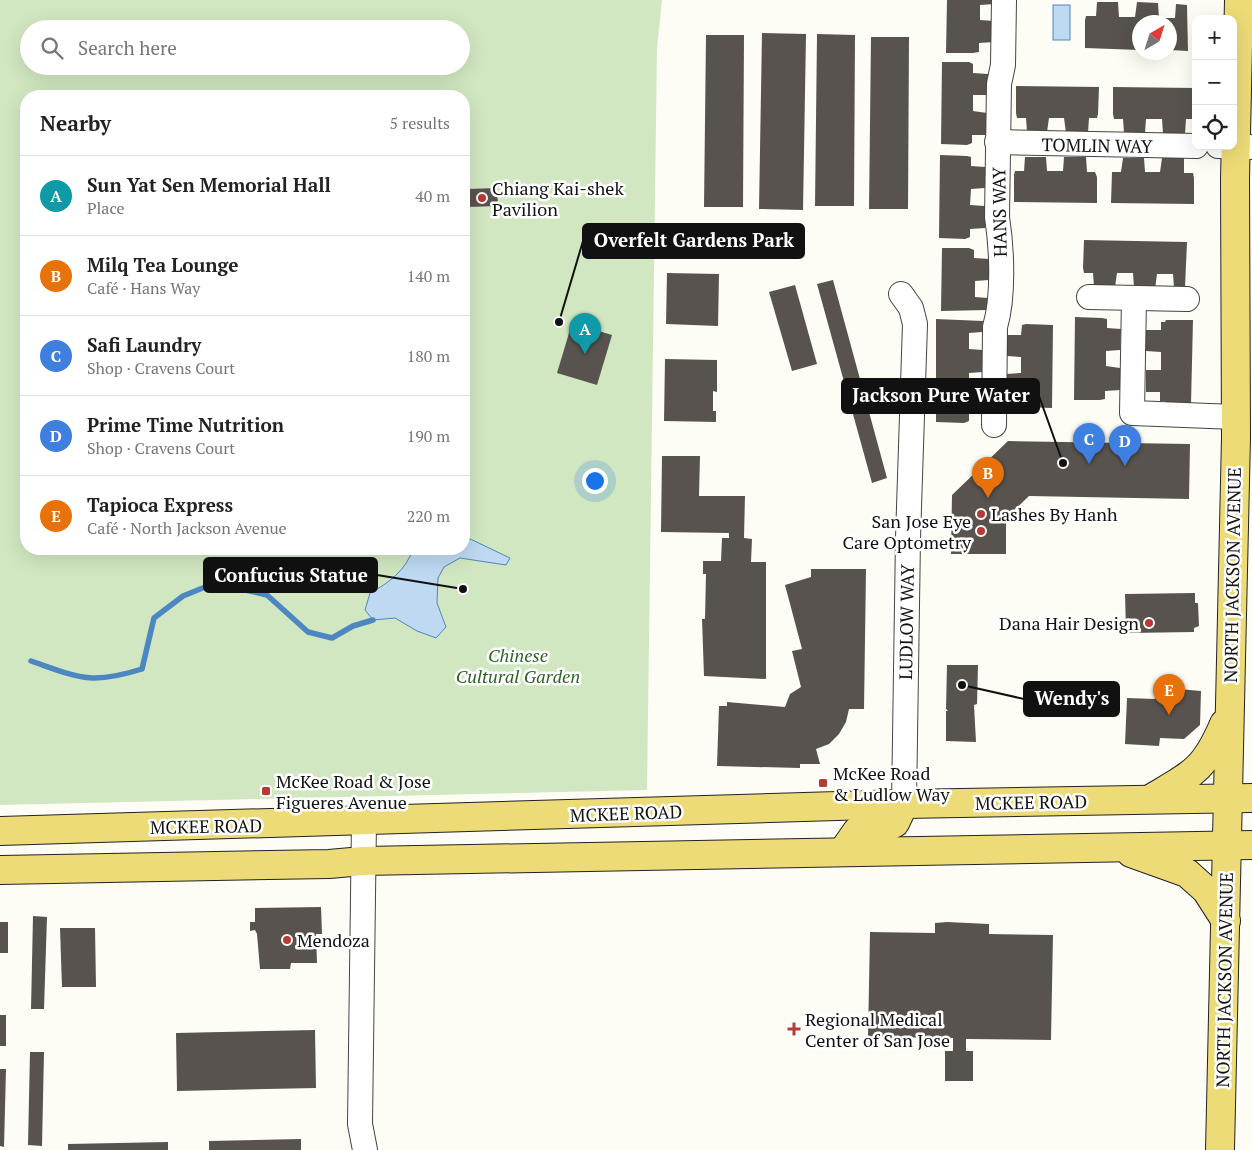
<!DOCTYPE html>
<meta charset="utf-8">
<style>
body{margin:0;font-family:"PT Serif",serif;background:#f6f6f6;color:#222}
.controls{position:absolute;right:15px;top:15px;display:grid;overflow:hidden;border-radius:10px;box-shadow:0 5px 20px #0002}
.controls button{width:45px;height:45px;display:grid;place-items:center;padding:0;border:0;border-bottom:1px solid #e0e0e0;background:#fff;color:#222;font:25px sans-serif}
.compass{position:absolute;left:1132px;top:15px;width:45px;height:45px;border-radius:50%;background:#fff;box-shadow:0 5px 20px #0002;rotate:39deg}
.you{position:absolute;left:594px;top:480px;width:18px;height:18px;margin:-12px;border:4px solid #fff;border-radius:50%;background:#1a73e8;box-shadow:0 0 0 8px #1a73e833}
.badge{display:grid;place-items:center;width:32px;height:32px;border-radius:50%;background:#b45309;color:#fff;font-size:16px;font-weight:700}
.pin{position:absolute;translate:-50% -41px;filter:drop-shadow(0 1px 2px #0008)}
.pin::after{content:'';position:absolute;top:26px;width:18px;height:15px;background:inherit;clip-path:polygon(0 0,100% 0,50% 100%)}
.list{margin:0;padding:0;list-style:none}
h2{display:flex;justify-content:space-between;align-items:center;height:65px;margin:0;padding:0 20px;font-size:21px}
h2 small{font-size:16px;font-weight:400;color:#767676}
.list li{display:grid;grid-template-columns:32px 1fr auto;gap:15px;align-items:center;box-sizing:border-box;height:80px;padding:0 20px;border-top:1px solid #e0e0e0}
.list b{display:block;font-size:19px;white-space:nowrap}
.list p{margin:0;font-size:16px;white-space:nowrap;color:#767676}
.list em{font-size:16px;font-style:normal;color:#767676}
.icon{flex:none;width:28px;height:28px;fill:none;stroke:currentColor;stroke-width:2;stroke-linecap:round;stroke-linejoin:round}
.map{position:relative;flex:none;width:1252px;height:1150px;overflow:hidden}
.search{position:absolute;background:#fff;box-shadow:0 5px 20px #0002;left:20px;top:20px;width:450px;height:55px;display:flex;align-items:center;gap:12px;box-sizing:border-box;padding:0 18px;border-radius:28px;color:#767676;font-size:19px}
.panel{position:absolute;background:#fff;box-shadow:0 5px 20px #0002;left:20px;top:90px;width:450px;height:465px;border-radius:20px}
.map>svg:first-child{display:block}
</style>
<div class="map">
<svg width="1252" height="1150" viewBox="0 0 1252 1150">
<rect width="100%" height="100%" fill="#fefdf5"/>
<path fill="#d1e7c1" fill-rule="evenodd" d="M0,0H662L657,48L647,790L0,805ZM29,29H461V66H29ZM26,96H464V549H26Z"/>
<g fill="#bed9f1" stroke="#4c87c2">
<rect x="1053" y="5" width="17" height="35"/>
<path d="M464,536L510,558L506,565L460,558L444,567L438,578L437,603L446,627L436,638L417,631L395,618L373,620L365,610L370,593C389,583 406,570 413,549H464Z"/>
</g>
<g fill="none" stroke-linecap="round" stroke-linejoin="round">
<path stroke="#4c87c2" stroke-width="5.5" d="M31,661C80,678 91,685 142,669L154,618L183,596L215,583L267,595L308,632L332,638L353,626L373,620"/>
</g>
<g fill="#58534e">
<polygon points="947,0 994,0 994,4 980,5 980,20 994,21 994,42 979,43 979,52 973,53 946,53"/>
<polygon points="1097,2 1118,2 1119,17 1135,17 1137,2 1158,3 1159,18 1175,18 1176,4 1187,5 1188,51 1170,50 1170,22 1140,22 1140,50 1085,48 1085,20 1086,16 1096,16"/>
<polygon points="762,33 806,34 803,210 759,209"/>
<polygon points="817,34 855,35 854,206 815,206"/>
<polygon points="706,35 744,35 743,207 704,207"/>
<polygon points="871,37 909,37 908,209 869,209"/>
<polygon points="942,62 969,62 973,64 973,73 988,74 987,95 973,95 973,111 987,113 987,135 972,135 972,143 967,145 941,144"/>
<polygon points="1016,86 1099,87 1098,114 1097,118 1089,118 1088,133 1066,133 1064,118 1049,118 1047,132 1027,132 1026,118 1017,118 1016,113"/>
<polygon points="1113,87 1196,88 1194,119 1186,119 1185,134 1163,134 1162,119 1146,119 1145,133 1124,133 1123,119 1114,119 1113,114"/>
<polygon points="940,155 967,156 971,157 971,166 985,167 985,188 971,189 970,205 985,206 985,228 970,229 970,237 965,239 939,238"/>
<polygon points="1025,157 1046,157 1047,171 1063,171 1064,157 1086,157 1087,172 1095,172 1097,177 1097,203 1014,202 1014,175 1015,171 1024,171"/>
<polygon points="1123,158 1144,158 1145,172 1160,172 1162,158 1184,158 1184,173 1193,173 1194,178 1194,204 1111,203 1112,172 1121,172"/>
<polygon points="497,188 498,206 467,207 467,189"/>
<polygon points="1084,240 1187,242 1185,288 1174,288 1173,274 1157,274 1155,289 1134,288 1133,273 1117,273 1115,287 1094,287 1093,273 1084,273 1083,268"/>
<polygon points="942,248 969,248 974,250 974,258 990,259 989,280 975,281 975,297 988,298 988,310 941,311"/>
<polygon points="667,273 719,274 718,326 666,324"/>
<polygon points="833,280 887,478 872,483 817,284"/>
<polygon points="795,285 817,364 792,371 769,292"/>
<polygon points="1075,317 1102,318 1107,319 1107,328 1121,329 1120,350 1106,351 1106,366 1120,368 1120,390 1105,391 1105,399 1100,400 1074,400"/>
<polygon points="936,319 983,321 982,332 969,333 969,349 983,350 983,372 969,373 969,389 983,390 983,412 969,412 969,421 964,423 936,422"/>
<polygon points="1166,320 1193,320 1191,404 1165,403 1165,401 1160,401 1160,392 1146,392 1146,370 1161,370 1161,352 1146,351 1146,330 1161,330 1161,322 1165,322"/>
<polygon points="572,323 612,335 597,385 557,373"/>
<polygon points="1026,324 1053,325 1052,408 1025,407 1021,405 1021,397 1006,396 1006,374 1021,373 1021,357 1007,356 1007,335 1021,335 1022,325"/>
<polygon points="665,359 717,360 717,392 713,391 713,411 716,411 716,422 664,421"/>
<polygon points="1008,441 1190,444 1189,499 1029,496 1006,518 1006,554 951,554 952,495"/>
<polygon points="662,456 700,456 699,496 745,496 744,538 752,539 751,562 766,562 766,679 704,676 702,619 705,619 706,574 703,574 703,561 721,561 722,538 729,538 729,533 661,532"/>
<polygon points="811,569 866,569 864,709 849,709 846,722 839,734 829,744 816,749 820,764 800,764 800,768 717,766 719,706 727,706 727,702 785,707 790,694 801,687 792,651 802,649 785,585 811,577"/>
<polygon points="1195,593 1195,603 1198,603 1199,626 1194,628 1194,632 1128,633 1126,630 1125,594"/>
<polygon points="947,665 978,665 977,704 974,705 976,742 946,741 946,711 948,711 946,709"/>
<polygon points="1156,687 1201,691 1200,725 1184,739 1160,738 1159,746 1125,744 1127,698 1155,699"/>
<polygon points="321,907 322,934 316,934 317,963 291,963 290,969 260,969 257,934 255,930 250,931 250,922 255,922 255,908"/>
<polygon points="33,916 47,917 44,1009 31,1009"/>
<rect x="0" y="922" width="8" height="31"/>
<polygon points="947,922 989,924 989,934 1053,935 1051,1040 966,1039 966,1051 973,1051 973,1081 945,1081 945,1051 953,1051 953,1038 868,1037 870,932 935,933 935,923"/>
<polygon points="60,928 95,928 96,987 62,987"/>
<rect x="0" y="1015" width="6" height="31"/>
<polygon points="315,1030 316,1088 177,1091 176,1033"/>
<polygon points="30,1052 44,1052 42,1146 28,1145"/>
<polygon points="0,1069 6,1069 4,1147 0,1146"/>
<polygon points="301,1139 301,1150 209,1150 209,1141"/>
<polygon points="168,1142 168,1150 68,1150 68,1144"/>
</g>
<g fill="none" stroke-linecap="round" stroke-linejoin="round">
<defs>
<g id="minor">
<polyline points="997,142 1196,146"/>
<polyline points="1218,146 1252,147"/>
<polyline points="901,294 911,308 915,324 908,538 904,804"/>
<polyline points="1089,297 1187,299"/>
<polyline points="1134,298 1132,413 1236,417"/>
<path d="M994,425L995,327C1004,296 1002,249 997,217L999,84L1003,65L1004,0"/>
<polyline points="364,821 360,1124 365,1150"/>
</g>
<g id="major">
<path d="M1150,799C1192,774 1204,771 1224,724"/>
<polyline points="0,831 904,804 1252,798"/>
<polyline points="843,851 857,831 881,830 895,823 904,804"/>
<polyline points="1131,853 1187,873 1206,890 1226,921"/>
<polyline points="0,870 329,864 363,861 1252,845"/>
<polyline points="1220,1150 1236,437 1235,179 1239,0"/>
</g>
</defs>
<use href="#minor" stroke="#444" stroke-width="26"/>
<use href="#major" stroke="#222" stroke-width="30"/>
<use href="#minor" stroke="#fff" stroke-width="24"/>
<use href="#major" stroke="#ecdb77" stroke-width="28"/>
</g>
<g fill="#b53b34" stroke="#fff" stroke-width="2">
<circle cx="482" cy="198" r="5"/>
<circle cx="981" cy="514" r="5"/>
<circle cx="981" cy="531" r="5"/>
<circle cx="1149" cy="623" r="5"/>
<rect x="818" y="778" width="10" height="10" rx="2.5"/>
<rect x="261" y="786" width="10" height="10" rx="2.5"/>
<circle cx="287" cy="940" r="5"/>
<path d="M791.5 1021.5h5v5h5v5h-5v5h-5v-5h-5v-5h5z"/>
</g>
<g text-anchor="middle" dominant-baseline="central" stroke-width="5" stroke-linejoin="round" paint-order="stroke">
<g font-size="18" fill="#111" stroke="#fff">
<text transform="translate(1097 145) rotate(1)">TOMLIN WAY</text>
<text transform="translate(999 212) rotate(-91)">HANS WAY</text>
<text transform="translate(1232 575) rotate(-89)">NORTH JACKSON AVENUE</text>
<text transform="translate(906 622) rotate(-89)">LUDLOW WAY</text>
<text transform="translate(1031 802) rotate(-1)">MCKEE ROAD</text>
<text transform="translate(626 813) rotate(-2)">MCKEE ROAD</text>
<text transform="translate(206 826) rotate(-1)">MCKEE ROAD</text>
<text transform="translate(1224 980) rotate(-89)">NORTH JACKSON AVENUE</text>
</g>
<g font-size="18" fill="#111" stroke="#fff" text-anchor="start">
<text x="492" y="188">Chiang Kai-shek<tspan x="492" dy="21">Pavilion</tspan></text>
<text x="991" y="514">Lashes By Hanh</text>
<text x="971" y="521" text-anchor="end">San Jose Eye<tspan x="971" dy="21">Care Optometry</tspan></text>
<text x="1139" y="623" text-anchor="end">Dana Hair Design</text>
<text x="833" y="773">McKee Road<tspan x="833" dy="21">&amp; Ludlow Way</tspan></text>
<text x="276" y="781">McKee Road &amp; Jose<tspan x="276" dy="21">Figueres Avenue</tspan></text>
<text x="297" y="940">Mendoza</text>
<text x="805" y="1019">Regional Medical<tspan x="805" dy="21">Center of San Jose</tspan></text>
</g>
<g font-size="18" font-style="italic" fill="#2c6426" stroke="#fff">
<text x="518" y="655">Chinese<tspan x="518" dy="21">Cultural Garden</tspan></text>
</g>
</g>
<path fill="none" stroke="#111" stroke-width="2" d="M559 322L583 241M1063 463L1039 396M463 589L377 575M962 685L1024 699"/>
<g fill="#111" stroke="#fff" stroke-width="2">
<circle cx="559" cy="322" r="5"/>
<circle cx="1063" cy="463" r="5"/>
<circle cx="463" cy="589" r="5"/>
<circle cx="962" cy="685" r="5"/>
</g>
<g fill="#111" stroke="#111" stroke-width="2">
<rect x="583" y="224" width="221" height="34" rx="5"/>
<rect x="842" y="379" width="197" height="34" rx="5"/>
<rect x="204" y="558" width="173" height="34" rx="5"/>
<rect x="1024" y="682" width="95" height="34" rx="5"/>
</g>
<g font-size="19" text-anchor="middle" font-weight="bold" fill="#fff">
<text x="694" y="247">Overfelt Gardens Park</text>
<text x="941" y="402">Jackson Pure Water</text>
<text x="291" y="582">Confucius Statue</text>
<text x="1072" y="705">Wendy's</text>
</g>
</svg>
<div class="controls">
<button>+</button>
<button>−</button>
<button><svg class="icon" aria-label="locate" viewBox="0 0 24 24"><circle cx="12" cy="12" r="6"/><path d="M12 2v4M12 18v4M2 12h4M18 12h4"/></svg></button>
</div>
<svg class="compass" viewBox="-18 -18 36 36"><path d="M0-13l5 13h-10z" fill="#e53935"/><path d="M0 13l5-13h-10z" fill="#767676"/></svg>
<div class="you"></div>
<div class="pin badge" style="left:585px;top:354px;background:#0f9aa8">A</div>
<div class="pin badge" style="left:988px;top:498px;background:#e8710a">B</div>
<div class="pin badge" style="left:1089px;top:464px;background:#3f7fe0">C</div>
<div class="pin badge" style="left:1125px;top:466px;background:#3f7fe0">D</div>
<div class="pin badge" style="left:1169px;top:715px;background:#e8710a">E</div>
<div class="search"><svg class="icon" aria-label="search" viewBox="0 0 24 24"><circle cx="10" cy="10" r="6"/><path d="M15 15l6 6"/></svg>Search here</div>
<section class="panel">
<h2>Nearby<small>5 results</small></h2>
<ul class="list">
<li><span class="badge" style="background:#0f9aa8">A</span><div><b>Sun Yat Sen Memorial Hall</b><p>Place</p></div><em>40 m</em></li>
<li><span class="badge" style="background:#e8710a">B</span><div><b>Milq Tea Lounge</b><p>Café · Hans Way</p></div><em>140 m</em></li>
<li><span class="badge" style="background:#3f7fe0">C</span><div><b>Safi Laundry</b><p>Shop · Cravens Court</p></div><em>180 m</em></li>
<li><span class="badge" style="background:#3f7fe0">D</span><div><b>Prime Time Nutrition</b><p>Shop · Cravens Court</p></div><em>190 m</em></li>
<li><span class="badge" style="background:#e8710a">E</span><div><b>Tapioca Express</b><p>Café · North Jackson Avenue</p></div><em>220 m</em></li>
</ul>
</section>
</div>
